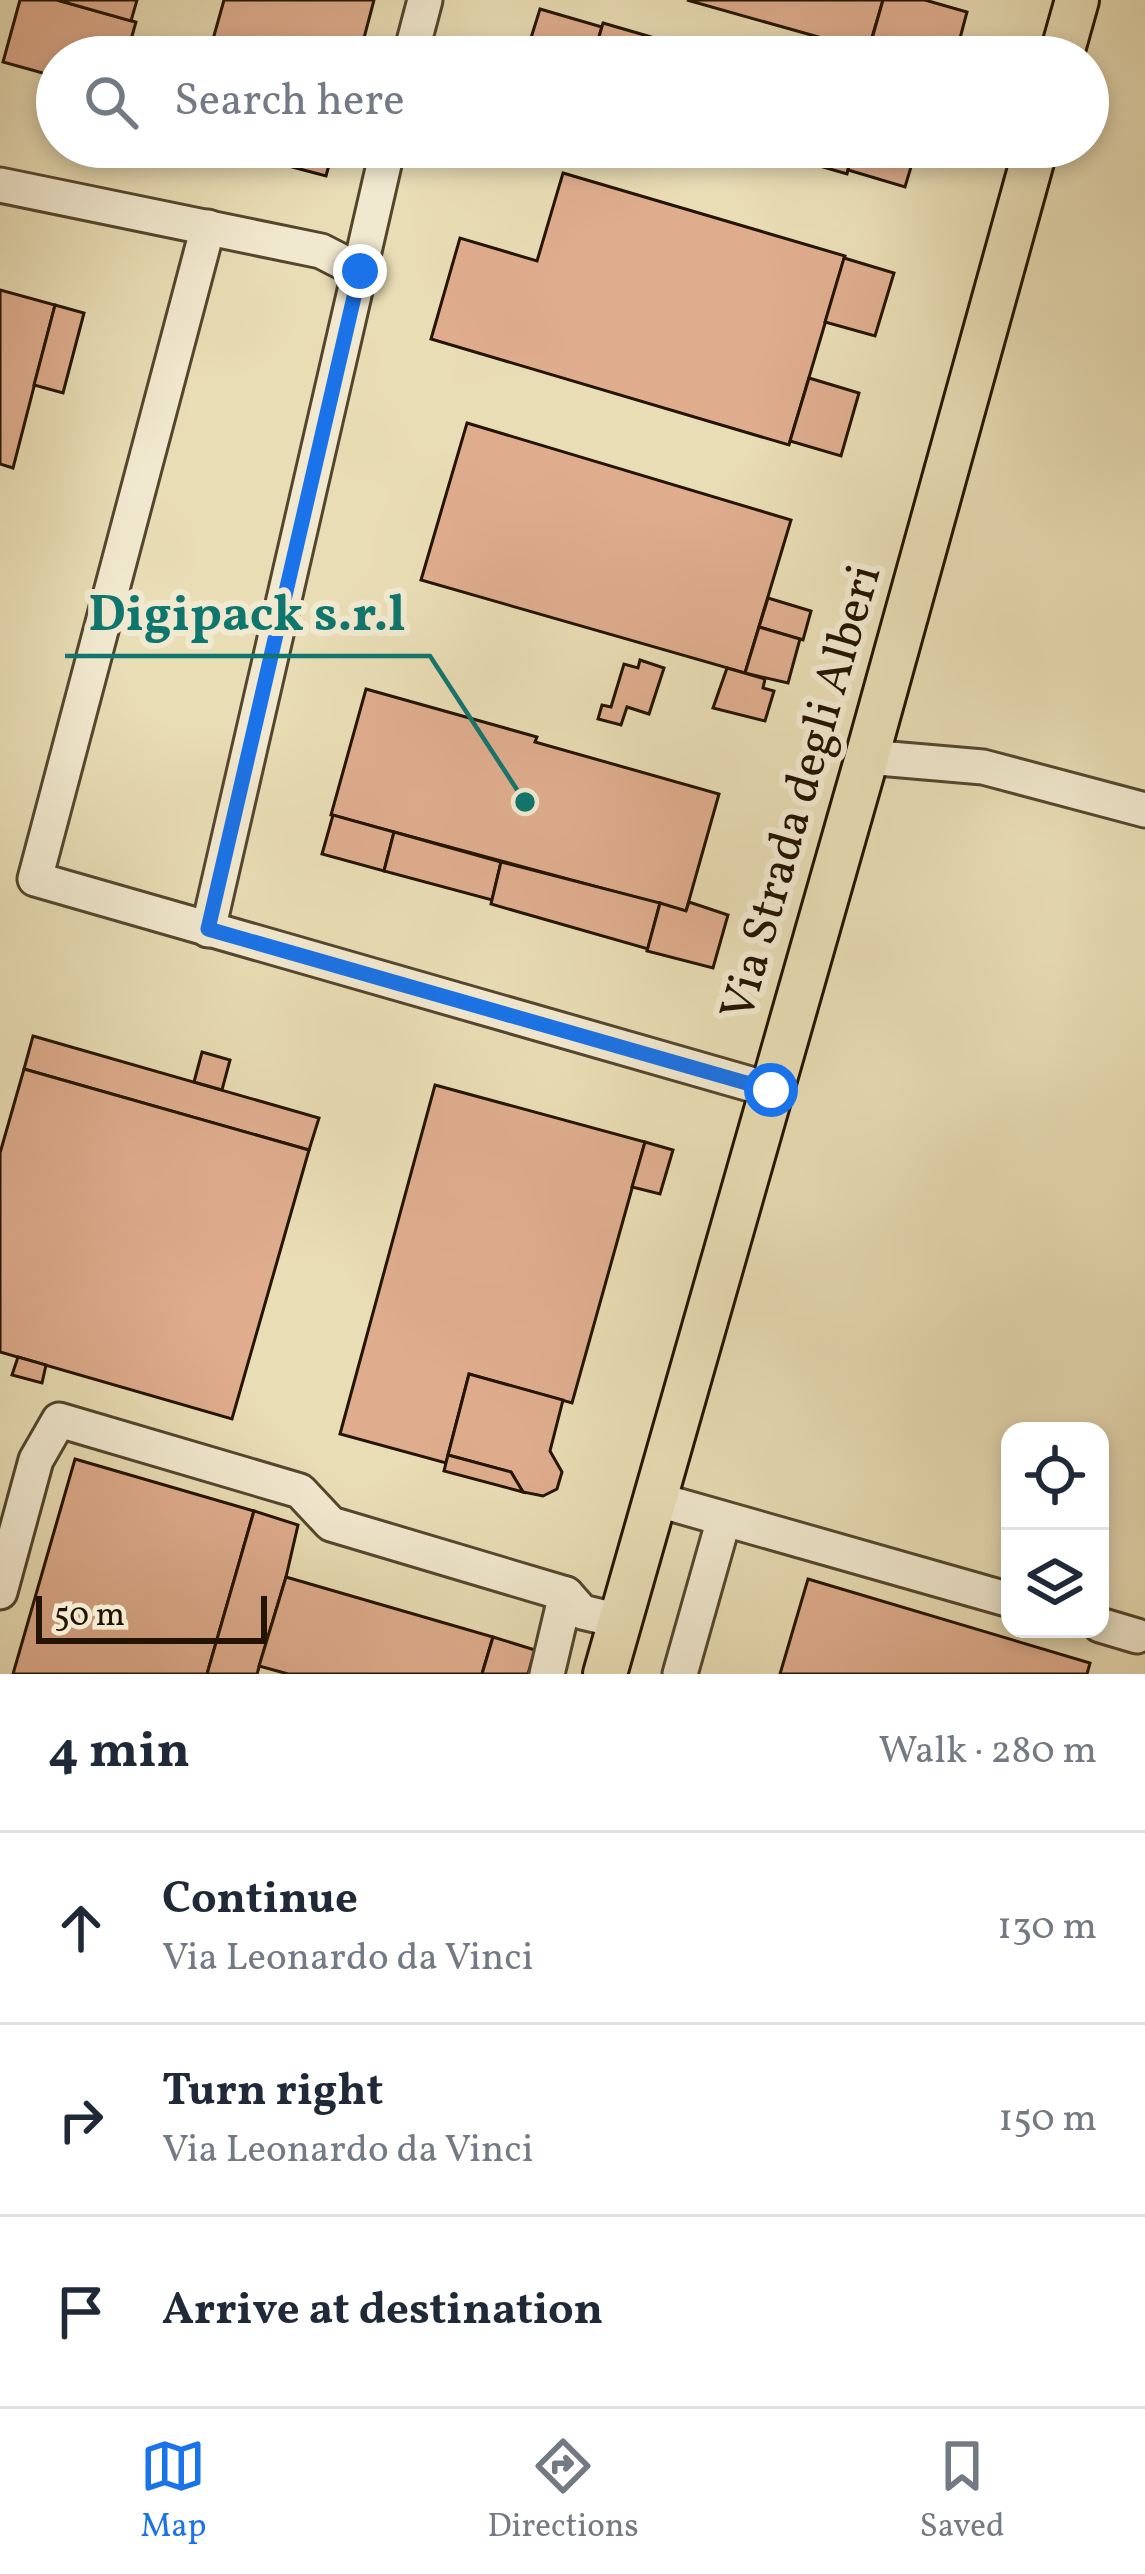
<!DOCTYPE html>
<meta charset="utf-8">
<style>
body{margin:0;font-family:Vollkorn,serif;background:#f2f2f3;color:#1f2937}
.controls{position:absolute;right:36px;bottom:36px;display:grid;overflow:hidden;border-radius:24px;box-shadow:0 6px 18px #0003}
.controls button{width:108px;height:108px;display:grid;place-items:center;padding:0;border:0;border-bottom:3px solid #e0e1e3;background:#fff;color:#1f2937;font:60px sans-serif}
.scale{position:absolute;left:36px;bottom:30px;width:231px;box-sizing:border-box;padding-left:12px;border:6px solid #231300;border-top:0;font-size:33px;line-height:42px;white-space:nowrap;color:#231300;-webkit-text-stroke:9px #f1e9cf;paint-order:stroke}
.stop{position:absolute;width:36px;height:36px;margin:-27px;border:9px solid #1a73e8;border-radius:50%;background:#fff}
.stop.end{background:#1a73e8;border-color:#fff;box-shadow:0 3px 12px #0008}
.list{margin:0;padding:0;list-style:none}
h2{display:flex;justify-content:space-between;align-items:center;height:156px;margin:0;padding:0 48px;font-size:51px}
h2 small{font-size:39px;font-weight:400;color:#747a83}
.list li{display:grid;grid-template-columns:78px 1fr auto;gap:36px;align-items:center;box-sizing:border-box;height:192px;padding:0 48px;border-top:3px solid #e0e1e3}
.list b{display:block;font-size:45px;white-space:nowrap}
.list p{margin:0;font-size:39px;white-space:nowrap;color:#747a83}
.list em{font-size:39px;font-style:normal;color:#747a83}
.icon{flex:none;width:66px;height:66px;fill:none;stroke:currentColor;stroke-width:2;stroke-linecap:round;stroke-linejoin:round}
.map{position:relative;flex:none;width:1145px;height:1674px;overflow:hidden}
.search{position:absolute;background:#fff;box-shadow:0 6px 18px #0003;left:36px;right:36px;top:36px;height:132px;display:flex;align-items:center;gap:30px;box-sizing:border-box;padding:0 42px;border-radius:66px;color:#747a83;font-size:45px}
.sheet{height:732px;background:#fff}
nav{display:flex;justify-content:space-around;align-items:center;box-sizing:border-box;height:168px;border-top:3px solid #e0e1e3;background:#fff;font-size:33px;color:#747a83}
nav a{display:grid;justify-items:center;gap:6px}
nav .on{color:#1a73e8}
.map>svg:first-child{display:block}
</style>
<div class="map">
<svg width="1145" height="1674" viewBox="0 0 1145 1674">
<rect width="100%" height="100%" fill="#e9ddb5"/>
<filter id="stains"><feTurbulence type="fractalNoise" baseFrequency=".00167" numOctaves="4"/><feColorMatrix values="0 0 0 0 .2 0 0 0 0 .09 0 0 0 0 .02 0 0 0 .5 -.17"/></filter>
<radialGradient id="worn" r=".72"><stop offset=".6" stop-color="#630" stop-opacity="0"/><stop offset="1" stop-color="#630" stop-opacity=".3"/></radialGradient>
<g fill="#dfad8e" stroke="#231300" stroke-width="3">
<polygon points="20,0 57,0 136,22 126,57 57,57 57,77 3,62"/>
<polygon points="57,0 137,0 131,21"/>
<polygon points="224,0 374,0 359,57 208,57"/>
<polygon points="687,0 883,0 868,51"/>
<polygon points="883,0 925,0 967,12 955,57 867,56"/>
<polygon points="540,9 602,27 593,57 525,57"/>
<polygon points="603,23 720,57 593,57"/>
<polygon points="217,147 334,147 326,176"/>
<polygon points="754,147 854,147 847,174"/>
<polygon points="854,147 917,147 905,187 848,170"/>
<polygon points="563,173 845,256 789,445 431,339 460,238 537,261"/>
<polygon points="844,258 894,273 875,336 825,322"/>
<polygon points="0,290 55,305 13,468 0,464"/>
<polygon points="55,305 84,313 63,393 34,385"/>
<polygon points="809,378 859,393 841,456 790,441"/>
<polygon points="467,423 791,520 745,673 421,580"/>
<polygon points="768,598 811,611 803,640 759,627"/>
<polygon points="759,627 800,639 788,683 745,673"/>
<polygon points="640,660 664,668 649,714 627,707 621,725 598,719 602,705 611,707 624,664 638,668"/>
<polygon points="727,668 765,679 763,688 774,691 765,721 713,708"/>
<polygon points="366,689 537,737 535,742 719,794 686,911 331,815"/>
<polygon points="333,815 394,832 384,871 322,854"/>
<polygon points="394,832 501,862 492,900 384,871"/>
<polygon points="501,862 660,903 648,949 491,904"/>
<polygon points="689,902 728,915 713,968 647,951 660,903 686,911"/>
<polygon points="33,1036 319,1118 309,1150 24,1069"/>
<polygon points="202,1052 230,1060 222,1090 194,1082"/>
<polygon points="24,1069 309,1150 232,1419 0,1352 0,1153"/>
<polygon points="435,1085 645,1142 572,1403 469,1374 446,1463 340,1434"/>
<polygon points="645,1142 673,1150 660,1194 632,1187"/>
<polygon points="18,1357 46,1365 42,1383 12,1375"/>
<polygon points="469,1374 563,1400 550,1451 562,1472 557,1489 543,1496 523,1492 511,1472 448,1455"/>
<polygon points="448,1455 511,1472 523,1492 444,1471"/>
<polygon points="75,1459 254,1511 207,1674 13,1674"/>
<polygon points="254,1511 298,1525 286,1577 257,1674 207,1674"/>
<polygon points="286,1577 493,1637 482,1674 288,1674 259,1666"/>
<polygon points="808,1579 1090,1663 1087,1674 780,1674"/>
<polygon points="493,1637 535,1650 528,1674 482,1674"/>
</g>
<g fill="none" stroke-linecap="round" stroke-linejoin="round">
<defs>
<g id="minor">
<polyline points="410,57 425,0"/>
<polyline points="0,185 321,251 360,271"/>
<polyline points="208,227 35,879 771,1090"/>
<polyline points="867,757 983,767 1145,810"/>
<polyline points="208,930 388,147"/>
<polyline points="655,1499 1010,1600"/>
<polyline points="0,1592 36,1460 59,1420 300,1491 331,1524 566,1594 582,1612 620,1621"/>
<polyline points="1100,1625 1137,1636"/>
<polyline points="547,1674 566,1594"/>
<polyline points="680,1674 724,1519"/>
</g>
<g id="major">
<polyline points="1061,57 1077,0"/>
<polyline points="605,1674 867,757 1036,147"/>
</g>
</defs>
<use href="#minor" stroke="#54462d" stroke-width="39"/>
<use href="#major" stroke="#231300" stroke-width="48"/>
<use href="#minor" stroke="#f1e9cf" stroke-width="33"/>
<use href="#major" stroke="#e9ddb5" stroke-width="42"/>
</g>
<g fill="none" stroke-linecap="round" stroke-linejoin="round">
<polyline stroke="#1a73e8" stroke-width="15" points="360,271 208,929 771,1090"/>
</g>
<g text-anchor="middle" dominant-baseline="central" stroke-width="12" stroke-linejoin="round" paint-order="stroke">
<g font-size="48" fill="#231300" stroke="#f1e9cf">
<text transform="translate(803 793) rotate(-74)">Via Strada degli Alberi</text>
</g>
</g>
<path fill="none" stroke="#0f766e" stroke-width="4.5" d="M525 802L430 656H65"/>
<circle fill="#0f766e" stroke="#f1e9cf" stroke-width="4.5" cx="525" cy="802" r="12"/>
<g font-size="51" text-anchor="middle" font-weight="bold" fill="#0f766e" stroke="#f1e9cf" stroke-width="12" stroke-linejoin="round" paint-order="stroke">
<text x="247" y="630">Digipack s.r.l</text>
</g>
<rect width="100%" height="100%" filter="url(#stains)"/>
<rect width="100%" height="100%" fill="url(#worn)"/>
</svg>
<div class="controls">
<button><svg class="icon" aria-label="locate" viewBox="0 0 24 24"><circle cx="12" cy="12" r="6"/><path d="M12 2v4M12 18v4M2 12h4M18 12h4"/></svg></button>
<button><svg class="icon" aria-label="layers" viewBox="0 0 24 24"><path d="M12 4l9 5-9 5-9-5zM3 14l9 5 9-5"/></svg></button>
</div>
<div class="scale">50 m</div>
<div class="stop" style="left:771px;top:1090px"></div>
<div class="stop end" style="left:360px;top:271px"></div>
<div class="search"><svg class="icon" aria-label="search" viewBox="0 0 24 24"><circle cx="10" cy="10" r="6"/><path d="M15 15l6 6"/></svg>Search here</div>
</div>
<section class="sheet">
<h2>4 min<small>Walk · 280 m</small></h2>
<ul class="list">
<li><svg class="icon" aria-label="ahead" viewBox="0 0 24 24"><path d="M12 20V5M6 11l6-6 6 6"/></svg><div><b>Continue</b><p>Via Leonardo da Vinci</p></div><em>130 m</em></li>
<li><svg class="icon" aria-label="right" viewBox="0 0 24 24"><path d="M7 20v-9h11M14 6l5 5-5 5"/></svg><div><b>Turn right</b><p>Via Leonardo da Vinci</p></div><em>150 m</em></li>
<li><svg class="icon" aria-label="arrive" viewBox="0 0 24 24"><path d="M6 21V4h12l-3 4 3 4H6"/></svg><div><b>Arrive at destination</b></div></li>
</ul>
</section>
<nav>
<a class="on"><svg class="icon" aria-label="map" viewBox="0 0 24 24"><path d="M3 6l6-2 6 2 6-2v14l-6 2-6-2-6 2zM9 4v14M15 6v14"/></svg>Map</a>
<a><svg class="icon" aria-label="directions" viewBox="0 0 24 24"><path d="M12 3l9 9-9 9-9-9zM9 14v-3h6M13 9l2 2-2 2"/></svg>Directions</a>
<a><svg class="icon" aria-label="saved" viewBox="0 0 24 24"><path d="M7 4h10v16l-5-4-5 4z"/></svg>Saved</a>
</nav>
